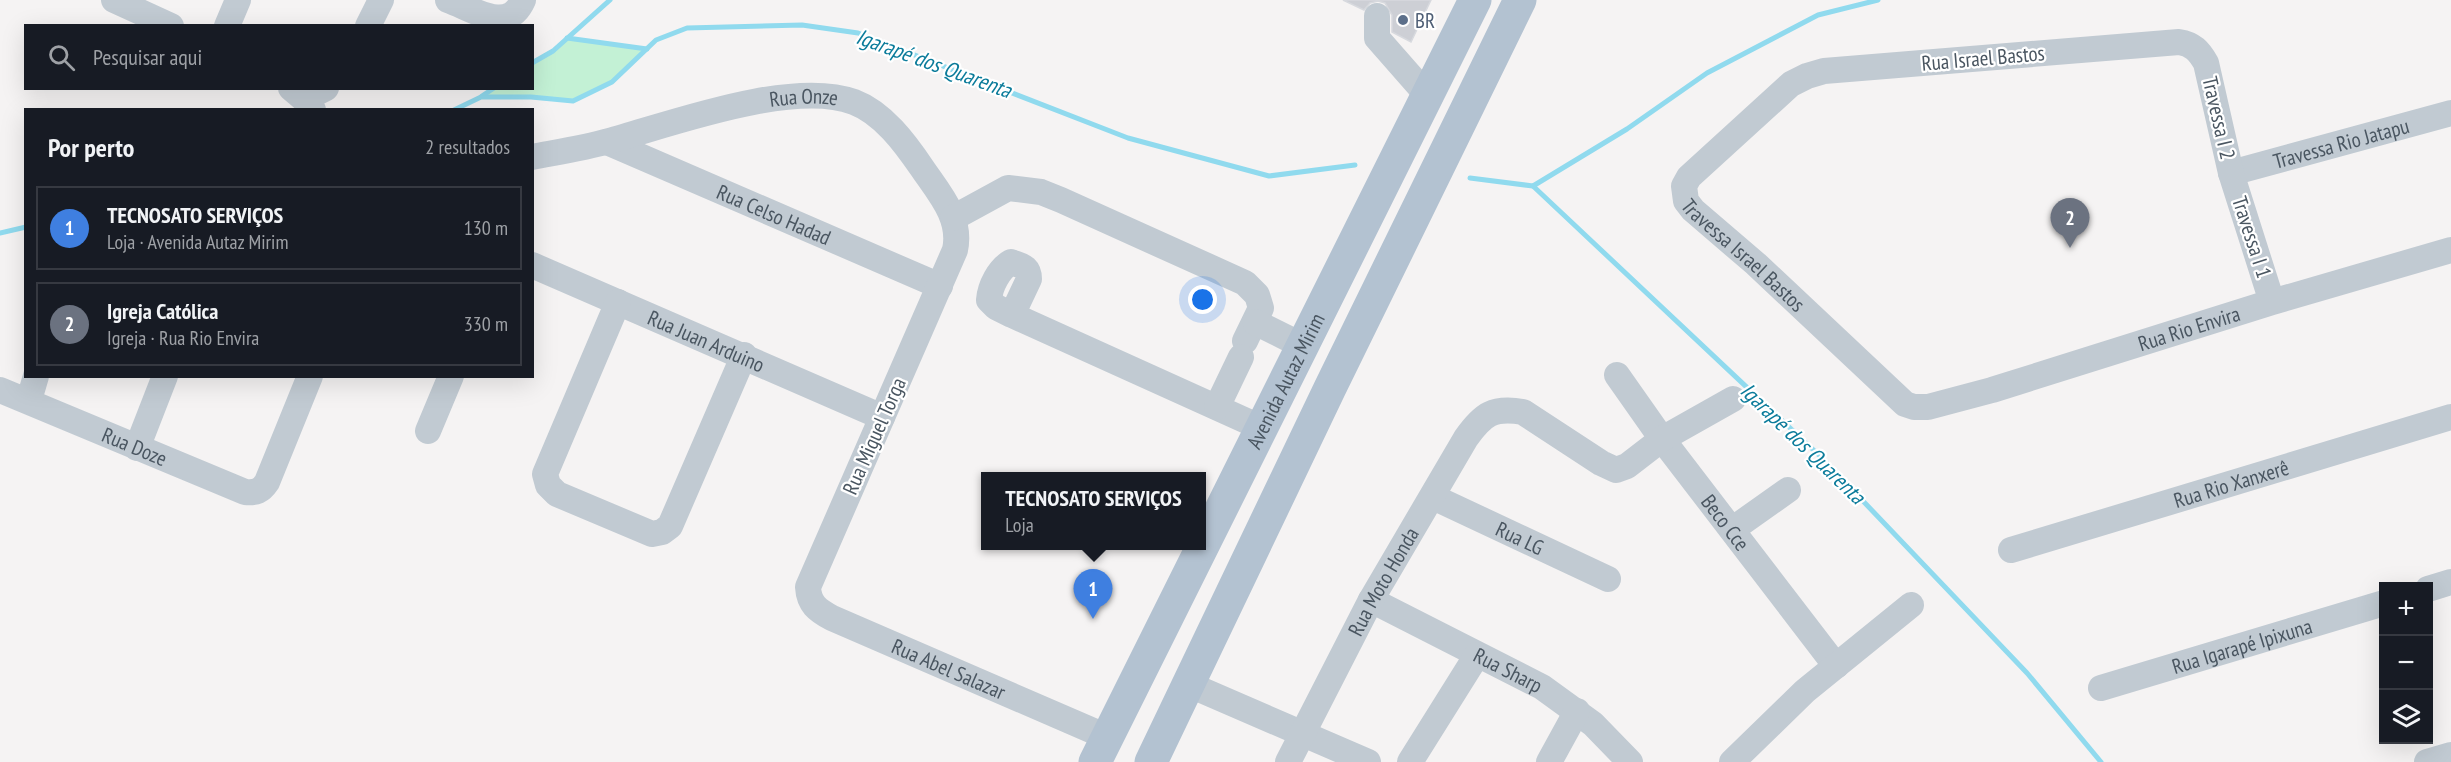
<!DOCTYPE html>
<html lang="pt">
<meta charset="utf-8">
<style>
body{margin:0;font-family:"PT Sans Narrow",sans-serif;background:#20242c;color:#f1f3f6}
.controls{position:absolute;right:18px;bottom:18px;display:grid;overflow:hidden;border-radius:0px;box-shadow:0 6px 24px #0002}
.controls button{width:54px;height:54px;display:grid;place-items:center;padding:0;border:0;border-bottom:2px solid #363941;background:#171b24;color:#f1f3f6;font:30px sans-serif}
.you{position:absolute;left:1203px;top:300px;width:21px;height:21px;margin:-15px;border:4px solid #fff;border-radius:50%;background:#1a73e8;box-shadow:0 0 0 9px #1a73e833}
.badge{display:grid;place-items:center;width:39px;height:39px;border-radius:50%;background:#1a73e8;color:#fff;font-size:20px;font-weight:700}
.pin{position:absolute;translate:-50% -50px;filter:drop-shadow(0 2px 3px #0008)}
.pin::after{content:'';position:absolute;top:32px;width:21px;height:18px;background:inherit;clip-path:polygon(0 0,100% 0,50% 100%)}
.popup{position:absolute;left:981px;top:472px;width:225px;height:78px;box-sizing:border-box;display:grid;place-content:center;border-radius:0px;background:#171b24;filter:drop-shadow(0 2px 4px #0005);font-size:20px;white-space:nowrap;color:#9ea1a6}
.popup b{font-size:22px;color:#f1f3f6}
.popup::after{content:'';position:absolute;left:50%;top:100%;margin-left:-12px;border:12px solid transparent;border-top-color:#171b24}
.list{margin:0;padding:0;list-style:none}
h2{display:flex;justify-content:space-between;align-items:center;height:78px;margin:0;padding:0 24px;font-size:26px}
h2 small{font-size:20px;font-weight:400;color:#9ea1a6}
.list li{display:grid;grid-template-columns:39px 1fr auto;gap:18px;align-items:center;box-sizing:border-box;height:84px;margin:0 12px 12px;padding:0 12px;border:2px solid #363941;border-radius:0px}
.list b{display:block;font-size:22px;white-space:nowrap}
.list p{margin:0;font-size:20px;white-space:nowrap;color:#9ea1a6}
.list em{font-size:20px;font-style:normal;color:#9ea1a6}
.icon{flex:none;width:33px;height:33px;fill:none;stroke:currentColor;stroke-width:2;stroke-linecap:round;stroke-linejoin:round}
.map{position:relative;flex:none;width:2451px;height:762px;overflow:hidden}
.search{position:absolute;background:#171b24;box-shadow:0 6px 24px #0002;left:24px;top:24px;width:510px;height:66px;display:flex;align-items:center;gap:15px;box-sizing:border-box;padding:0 21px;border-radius:0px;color:#9ea1a6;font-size:22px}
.panel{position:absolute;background:#171b24;box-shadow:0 6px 24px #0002;left:24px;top:108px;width:510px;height:270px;border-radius:0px}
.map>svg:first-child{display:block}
</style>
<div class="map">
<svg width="2451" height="762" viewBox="0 0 2451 762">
<rect width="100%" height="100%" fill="#f5f3f3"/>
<polygon fill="#c3f1d5" points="567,38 647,49 612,82 573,101 531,97 481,97 494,89 532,88 533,63 553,51"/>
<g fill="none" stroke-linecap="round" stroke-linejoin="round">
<g stroke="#90daee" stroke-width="5">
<polyline points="567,38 647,49"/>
<polyline points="532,63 553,51 610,0"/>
<polyline points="482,96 494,88"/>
<polyline points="454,110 481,97 531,97 573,101 612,82 656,40 687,28 802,25 858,33 1128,138 1269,176 1355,165"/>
<polyline points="1470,178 1533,186 1822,458 2027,673 2101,762"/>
<polyline points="1533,186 1627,129 1707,73 1818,15 1878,0"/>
<polyline points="0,233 26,227"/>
</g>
</g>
<polygon fill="#cdcfd5" stroke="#d7d9de" stroke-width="1.5" points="1343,0 1431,0 1411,42 1392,32 1392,15 1385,3 1378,1 1370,3 1364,10"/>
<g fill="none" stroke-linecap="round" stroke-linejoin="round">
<g stroke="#c1cad2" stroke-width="26">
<polyline points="114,0 171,26"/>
<path d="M448,0C475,10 508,34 523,0"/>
<polyline points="1377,16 1377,38 1427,95"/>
<polyline points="227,26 238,0"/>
<polyline points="368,26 381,0"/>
<polyline points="291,88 304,99 313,110"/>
<polyline points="304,99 326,88"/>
<path id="s1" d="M607,142L940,286"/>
<path id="s2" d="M532,157C558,152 584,148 609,141C671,124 792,79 854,102C883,113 905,143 922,168C939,193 962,218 955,250L808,587C809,604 817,610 832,618L1107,737"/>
<path id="s3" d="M2231,173L2451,113"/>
<polyline points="953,218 1008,188 1041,192 1061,200 1245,283 1257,295 1261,308 1245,341"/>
<path id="s4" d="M532,265L882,417"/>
<polyline points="618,302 545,474 548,485 557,494 652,534 662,532 670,526 744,355"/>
<path id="s5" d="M2272,302L2231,173L2206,63C2199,51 2193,44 2179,42L1824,71L1807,76L1791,84L1689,177L1684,186L1686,201L1693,210L1756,264L1905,404L1914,407H1928L1992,390L2272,302L2451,250"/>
<path d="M1012,315L1029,279C1029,266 1021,266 1011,262C999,269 990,286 989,300L996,307L1012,315L1262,428"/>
<polyline points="1255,322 1303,346"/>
<path id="s6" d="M1617,375L1662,439L1836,666"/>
<path id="s7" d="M0,390L245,492C256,493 261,491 267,482L310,376"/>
<polyline points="29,400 36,376"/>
<polyline points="1217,407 1241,357"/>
<polyline points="428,431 451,376"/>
<polyline points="137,448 165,376"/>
<path id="s8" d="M1433,497L1608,579"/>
<polyline points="1733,529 1788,490"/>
<path id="s9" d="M2011,550L2451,417"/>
<polyline points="2428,589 2451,582"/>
<path id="s10" d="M1371,600L1542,687L1593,724L1630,762"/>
<polyline points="1190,685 1368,762"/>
<path id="s11" d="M2101,688L2384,603"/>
<path id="s12" d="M1288,762L1371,600L1466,438C1483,414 1493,407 1523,412L1601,463L1616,470L1627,466L1662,439L1733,399"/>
<polyline points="1410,762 1477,655"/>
<polyline points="1549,762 1577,711"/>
<polyline points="1732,762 1805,691 1911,605"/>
<polyline points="2427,762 2451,755"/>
</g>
<g stroke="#b3c2d1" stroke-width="33">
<path id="s13" d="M1095,762L1475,0"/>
<polyline points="1151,762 1330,388 1520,0"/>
</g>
</g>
<circle fill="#5c6f8a" stroke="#fff" stroke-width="2" cx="1403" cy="20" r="6"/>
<g text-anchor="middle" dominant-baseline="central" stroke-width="4.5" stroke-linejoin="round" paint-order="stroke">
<g font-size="21" fill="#4e5e75" stroke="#fff" text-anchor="start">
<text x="1415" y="20">BR</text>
</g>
<g font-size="21" fill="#4a5661" stroke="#fff">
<text transform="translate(1983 58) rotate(-5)">Rua Israel Bastos</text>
<text stroke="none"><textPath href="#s2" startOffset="279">Rua Onze</textPath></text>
<text transform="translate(2219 118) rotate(77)">Travessa I 2</text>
<text stroke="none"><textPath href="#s3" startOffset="114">Travessa Rio Jatapu</textPath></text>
<text stroke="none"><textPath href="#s1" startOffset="182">Rua Celso Hadad</textPath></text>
<text transform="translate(2252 237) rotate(72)">Travessa I 1</text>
<text stroke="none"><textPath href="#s5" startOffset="918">Travessa Israel Bastos</textPath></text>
<text stroke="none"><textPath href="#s5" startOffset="1434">Rua Rio Envira</textPath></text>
<text stroke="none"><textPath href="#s4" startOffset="190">Rua Juan Arduino</textPath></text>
<text stroke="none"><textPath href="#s13" startOffset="426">Avenida Autaz Mirim</textPath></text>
<text transform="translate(874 436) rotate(-66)">Rua Miguel Torga</text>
<text stroke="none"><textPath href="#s7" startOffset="146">Rua Doze</textPath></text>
<text stroke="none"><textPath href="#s9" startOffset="230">Rua Rio Xanxerê</textPath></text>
<text stroke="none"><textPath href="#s6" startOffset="183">Beco Cce</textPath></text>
<text stroke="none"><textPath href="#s8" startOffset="96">Rua LG</textPath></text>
<text stroke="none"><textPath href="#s12" startOffset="204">Rua Moto Honda</textPath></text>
<text stroke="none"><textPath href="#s11" startOffset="147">Rua Igarapé Ipixuna</textPath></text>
<text stroke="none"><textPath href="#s2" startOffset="1054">Rua Abel Salazar</textPath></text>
<text stroke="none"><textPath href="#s10" startOffset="154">Rua Sharp</textPath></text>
</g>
<g font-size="22" font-style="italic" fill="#0c7c9b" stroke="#fff">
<text transform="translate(934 63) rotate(20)">Igarapé dos Quarenta</text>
<text transform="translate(1803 443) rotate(44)">Igarapé dos Quarenta</text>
</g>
</g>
</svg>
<div class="controls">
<button>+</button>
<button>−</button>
<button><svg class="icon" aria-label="layers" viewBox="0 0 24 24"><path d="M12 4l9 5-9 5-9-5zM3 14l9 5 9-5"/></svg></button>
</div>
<div class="you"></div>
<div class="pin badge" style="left:1093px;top:619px;background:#3f7fe0">1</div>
<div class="popup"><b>TECNOSATO SERVIÇOS</b>Loja</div>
<div class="pin badge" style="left:2070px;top:248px;background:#6b7280">2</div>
<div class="search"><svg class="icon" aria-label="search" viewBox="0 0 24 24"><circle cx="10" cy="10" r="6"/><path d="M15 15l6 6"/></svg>Pesquisar aqui</div>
<section class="panel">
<h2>Por perto<small>2 resultados</small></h2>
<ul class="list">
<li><span class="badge" style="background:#3f7fe0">1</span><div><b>TECNOSATO SERVIÇOS</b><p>Loja · Avenida Autaz Mirim</p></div><em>130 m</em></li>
<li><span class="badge" style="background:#6b7280">2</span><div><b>Igreja Católica</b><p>Igreja · Rua Rio Envira</p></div><em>330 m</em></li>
</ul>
</section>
</div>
